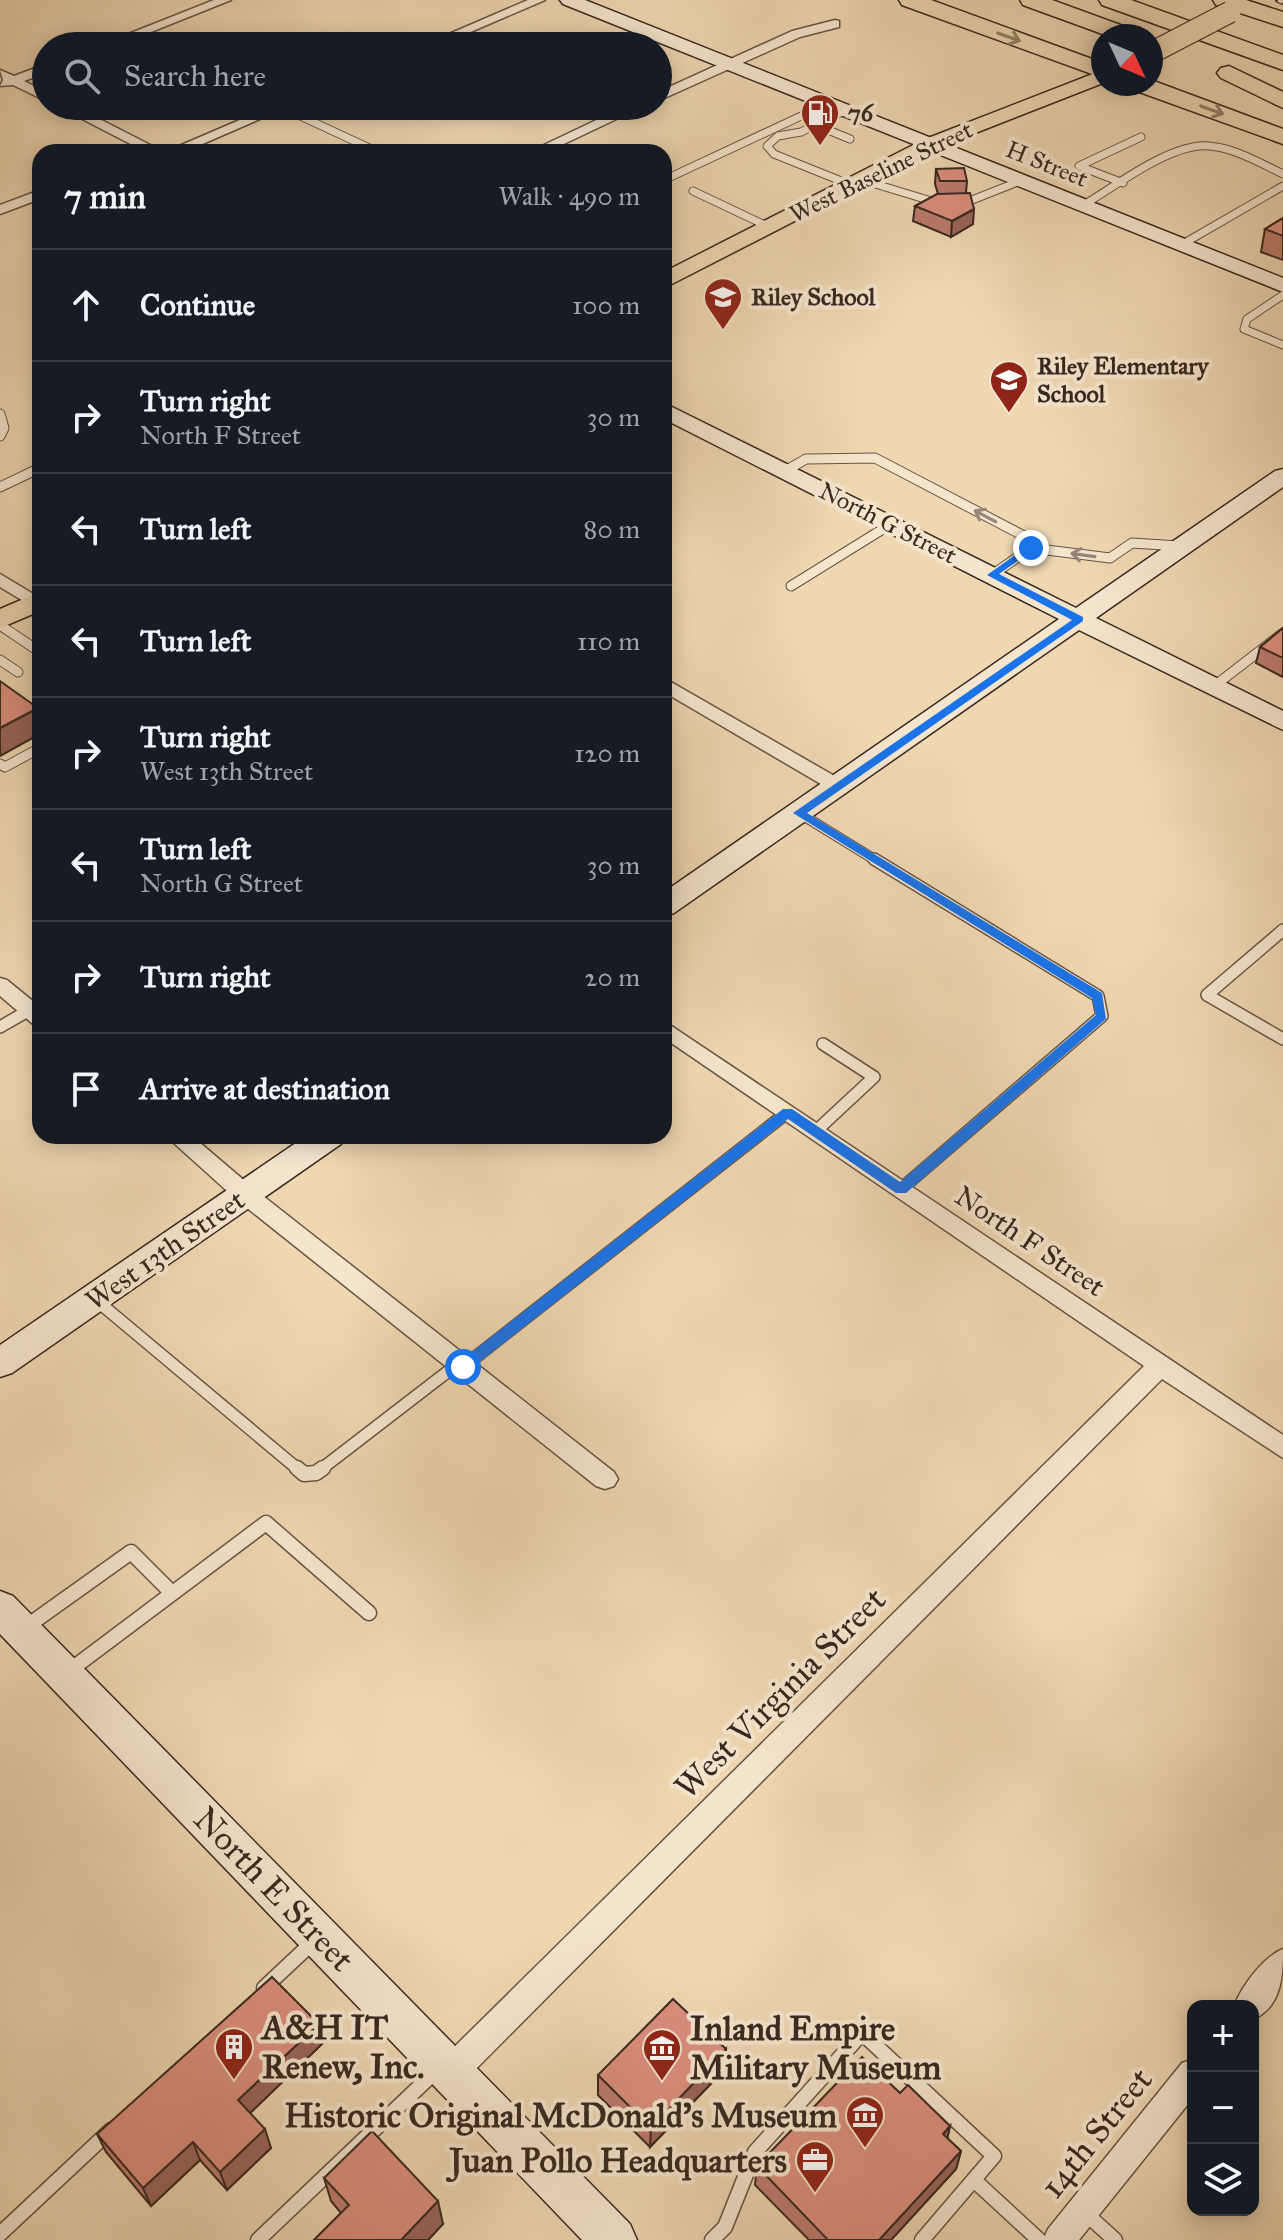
<!DOCTYPE html>
<meta charset="utf-8">
<style>
body{margin:0;font-family:"IM FELL Great Primer",serif;background:#20242c;color:#f1f3f6}
.controls{position:absolute;right:24px;bottom:24px;display:grid;overflow:hidden;border-radius:16px;box-shadow:0 4px 20px #0003}
.controls button{width:72px;height:72px;display:grid;place-items:center;padding:0;border:0;border-bottom:2px solid #363941;background:#171b24;color:#f1f3f6;font:40px sans-serif}
.compass{position:absolute;left:1091px;top:24px;width:72px;height:72px;border-radius:50%;background:#171b24;box-shadow:0 4px 20px #0003;rotate:134deg}
.stop{position:absolute;width:24px;height:24px;margin:-18px;border:6px solid #1a73e8;border-radius:50%;background:#fff}
.stop.end{background:#1a73e8;border-color:#fff;box-shadow:0 2px 8px #0008}
.list{margin:0;padding:0;list-style:none}
h2{display:flex;justify-content:space-between;align-items:center;height:104px;margin:0;padding:0 32px;font-size:34px}
h2 small{font-size:26px;font-weight:400;color:#9ea1a6}
.list li{display:grid;grid-template-columns:52px 1fr auto;gap:24px;align-items:center;box-sizing:border-box;height:112px;padding:0 32px;border-top:2px solid #363941}
.list b{display:block;font-size:30px;white-space:nowrap}
.list p{margin:0;font-size:26px;white-space:nowrap;color:#9ea1a6}
.list em{font-size:26px;font-style:normal;color:#9ea1a6}
.icon{flex:none;width:44px;height:44px;fill:none;stroke:currentColor;stroke-width:2;stroke-linecap:round;stroke-linejoin:round}
.map{position:relative;flex:none;width:1283px;height:2240px;overflow:hidden}
.search{position:absolute;background:#171b24;box-shadow:0 4px 20px #0003;left:32px;top:32px;width:640px;height:88px;display:flex;align-items:center;gap:20px;box-sizing:border-box;padding:0 28px;border-radius:44px;color:#9ea1a6;font-size:30px}
.panel{position:absolute;background:#171b24;box-shadow:0 4px 20px #0003;left:32px;top:144px;width:640px;height:1000px;border-radius:24px}
.map>svg:first-child{display:block}
</style>
<div class="map">
<svg width="1283" height="2240" viewBox="0 0 1283 2240">
<rect width="100%" height="100%" fill="#efd7b2"/>
<filter id="stains"><feTurbulence type="fractalNoise" baseFrequency=".0025" numOctaves="4"/><feColorMatrix values="0 0 0 0 .2 0 0 0 0 .09 0 0 0 0 .02 0 0 0 .5 -.17"/></filter>
<radialGradient id="worn" r=".72"><stop offset=".6" stop-color="#630" stop-opacity="0"/><stop offset="1" stop-color="#630" stop-opacity=".3"/></radialGradient>
<g fill="none" stroke-linecap="round" stroke-linejoin="round">
<defs>
<g id="lane-far3">
<polyline points="281,107 378,152"/>
<polyline points="846,110 801,132 778,136 767,146 774,154 851,185"/>
<polyline points="816,125 850,139"/>
<polyline points="664,180 829,103"/>
<polyline points="862,180 938,203"/>
<polyline points="1123,183 1079,166 1141,137"/>
<polyline points="693,191 769,227"/>
<polyline points="959,202 967,202 1020,181"/>
<path d="M1082,206C1114,187 1163,149 1200,146C1228,144 1258,162 1283,174"/>
<polyline points="1181,245 1283,186"/>
<polyline points="1283,295 1247,319 1244,329 1283,345"/>
</g>
<g id="lane-far2">
<polyline points="0,414 4,428 0,436"/>
<polyline points="785,471 806,459 875,458 1026,537 1031,548 992,575"/>
<polyline points="0,487 40,468"/>
<polyline points="1031,548 1110,558 1132,543 1179,546"/>
<polyline points="791,586 891,524"/>
<polyline points="0,625 40,652"/>
<polyline points="0,660 18,672"/>
<polyline points="1213,687 1283,633"/>
<polyline points="0,764 5,767 40,748"/>
<polyline points="799,813 877,861"/>
</g>
<g id="lane-far1">
<polyline points="874,859 1098,996 1102,1016 901,1189"/>
<polyline points="1283,930 1207,995 1283,1039"/>
<polyline points="0,1027 40,1004"/>
<polyline points="816,1131 874,1077 823,1044"/>
<polyline points="96,1300 299,1470"/>
<polyline points="463,1367 788,1112"/>
<polyline points="320,1470 459,1363"/>
</g>
<g id="lane">
<polyline points="297,1468 304,1474 316,1473 323,1468"/>
<polyline points="26,1627 131,1552 172,1593"/>
<polyline points="69,1671 266,1523 369,1613"/>
<polyline points="264,1988 313,1942"/>
<polyline points="975,2181 1039,2240"/>
<polyline points="1083,2211 1115,2240"/>
<polyline points="0,2234 111,2130"/>
<polyline points="258,2240 437,2070"/>
<polyline points="712,2240 725,2227 755,2152 862,2033 994,2156 922,2240"/>
</g>
<g id="street">
<polygon points="214,0 231,0 116,46 98,46"/>
<polygon points="528,0 545,0 438,46 421,46"/>
<polygon points="835,20 839,21 839,27 800,37 658,101 658,92 792,31"/>
<polygon points="46,64 46,73 24,81 46,92 46,101 13,85 0,86 3,80 0,70 14,76"/>
<polygon points="57,106 74,106 164,152 146,152"/>
<polygon points="272,106 290,106 184,152 165,152"/>
<polygon points="626,106 644,106 547,152 529,152"/>
<polygon points="40,190 40,199 0,214 0,205"/>
<polygon points="0,574 40,598 40,611 0,587"/>
<polygon points="664,678 845,782 848,786 845,790 831,790 664,692"/>
<polygon points="0,978 7,980 40,1007 40,1026 33,1024 0,996"/>
<polygon points="664,1021 1283,1435 1283,1458 1162,1379 462,2083 451,2087 440,2083 436,2072 440,2061 1144,1366 664,1038"/>
<polygon points="166,1136 192,1136 253,1188 614,1472 618,1479 614,1486 605,1489 596,1486 237,1200"/>
<path d="M1283,1949C1283,1975 1282,2007 1253,2019V2006H1234C1242,1986 1263,1957 1283,1949Z"/>
<polygon points="1193,2059 1193,2098 1079,2240 1043,2240 1048,2229 1182,2063"/>
</g>
<g id="secondary">
<polygon points="560,0 585,0 1283,278 1283,292 563,4"/>
<polygon points="664,403 1076,608 1275,471 1283,469 1283,487 1096,618 1283,711 1283,730 1079,630 674,913 664,916 664,892 1059,619 664,419"/>
<polygon points="306,1136 346,1136 341,1144 12,1373 0,1377 0,1345"/>
<polygon points="0,1591 13,1596 630,2224 637,2240 582,2240 0,1634"/>
</g>
<g id="primary">
<polygon points="1103,70 1103,83 937,148 664,288 664,272 923,140"/>
<polygon points="40,592 40,611 0,628 0,609"/>
</g>
<g id="highway">
<polygon points="899,0 931,0 1103,63 1103,78 902,5"/>
<polygon points="1020,0 1052,0 1137,31 1140,36 1108,36 1023,5"/>
<polygon points="1099,0 1131,0 1283,55 1283,70 1102,5"/>
<polygon points="1213,0 1246,0 1283,12 1283,27 1216,5"/>
<polygon points="1229,66 1283,92 1283,108 1221,78 1217,73 1221,68"/>
<polygon points="1151,80 1283,129 1283,144 1131,89 1127,84 1151,84"/>
</g>
</defs>
<use href="#lane-far3" stroke="#665444" stroke-width="9"/>
<use href="#lane-far2" stroke="#665444" stroke-width="11"/>
<use href="#lane-far1" stroke="#665444" stroke-width="14"/>
<use href="#lane" stroke="#665444" stroke-width="17"/>
<use href="#street" stroke="#665444" stroke-width="3"/>
<use href="#secondary" stroke="#382820" stroke-width="3"/>
<use href="#primary" stroke="#382820" stroke-width="3"/>
<use href="#highway" stroke="#382820" stroke-width="3"/>
<use href="#lane-far3" stroke="#f5e5cd" stroke-width="7"/>
<use href="#lane-far2" stroke="#f5e5cd" stroke-width="9"/>
<use href="#lane-far1" stroke="#f5e5cd" stroke-width="11"/>
<use href="#lane" stroke="#f5e5cd" stroke-width="14"/>
<use href="#street" fill="#f5e5cd" fill-rule="evenodd"/>
<use href="#secondary" fill="#f5e5cd" fill-rule="evenodd"/>
<use href="#primary" fill="#efd7b2" fill-rule="evenodd"/>
<use href="#highway" fill="#efd7b2" fill-rule="evenodd"/>
<defs>
<polyline id="rail" points="1278,0 1283,2"/>
</defs>
<use href="#rail" stroke="#382820" stroke-width="6"/>
<use href="#rail" stroke="#f5e5cd" stroke-width="4" stroke-dasharray="11" stroke-linecap="butt"/>
<defs>
<polyline id="primary-bridge" points="1151,53 1230,12"/>
</defs>
<use href="#primary-bridge" stroke="#382820" stroke-width="23" stroke-linecap="butt"/>
<use href="#primary-bridge" stroke="#efd7b2" stroke-width="21"/>
</g>
<g fill="#bc7a6c" stroke="#382820" stroke-width="2">
<polygon points="936,169 967,181 966,193 973,224 951,237 913,221 915,206 938,194 935,184"/>
<polygon points="1283,218 1283,260 1261,252 1265,229"/>
<polygon points="1283,628 1283,677 1256,663 1260,647"/>
<polygon points="323,2043 250,2113 271,2148 227,2190 200,2160 151,2206 106,2152 97,2134"/>
<polygon points="726,2049 725,2069 650,2147 598,2095 598,2075"/>
<polygon points="900,2093 950,2126 947,2138 961,2151 956,2169 891,2240 809,2240 755,2185 757,2166"/>
<polygon points="324,2178 443,2224 428,2240 314,2240 341,2213 331,2201"/>
</g>
<g fill="#996358" stroke="#382820" stroke-width="2">
<polygon points="974,209 973,224 951,237 952,221"/>
<polygon points="38,708 40,718 40,734 0,756 0,728"/>
<polygon points="319,2024 323,2043 244,2119 238,2100"/>
<polygon points="726,2049 725,2069 650,2147 651,2128"/>
<polygon points="950,2126 946,2145 943,2134"/>
<polygon points="265,2129 271,2148 227,2190 220,2172"/>
<polygon points="193,2142 200,2160 151,2206 143,2188"/>
<polygon points="961,2151 956,2169 891,2240 879,2240"/>
<polygon points="438,2201 443,2224 428,2240 401,2240"/>
</g>
<g fill="#db8e7e" stroke="#382820" stroke-width="2">
<polygon points="964,168 967,181 940,181 936,169"/>
<polygon points="970,193 974,209 952,221 915,206 937,194"/>
<polygon points="1283,218 1283,236 1265,229"/>
<polygon points="1283,628 1283,658 1260,647"/>
<polygon points="0,681 38,708 0,728"/>
<polygon points="272,1977 319,2024 238,2100 265,2129 220,2172 193,2142 143,2188 97,2134"/>
<polygon points="673,1999 726,2049 651,2128 598,2075"/>
<polygon points="862,2057 900,2093 908,2085 950,2126 943,2134 961,2151 879,2240 828,2240 757,2166"/>
<polygon points="372,2131 438,2201 401,2240 314,2240 349,2205 324,2178"/>
</g>
<defs><path id="oneway-shaft" d="M-6 0H5M1.5-3L5.5 0L1.5 3" fill="none" stroke-width="1.6" stroke-linecap="round" stroke-linejoin="round" transform="scale(2)"/></defs>
<g stroke="#948069">
<use href="#oneway-shaft" transform="translate(1009 37) rotate(20)"/>
<use href="#oneway-shaft" transform="translate(1212 110) rotate(20)"/>
</g>
<g stroke="#968676">
<use href="#oneway-shaft" transform="translate(985 516) rotate(-152)"/>
<use href="#oneway-shaft" transform="translate(1083 555) rotate(-172)"/>
</g>
<polygon fill="#1a73e8" points="1028,546 1036,548 999,574 1083,617 1083,621 807,813 1102,993 1106,1019 906,1193 896,1193 788,1119 468,1371 458,1371 458,1363 783,1109 792,1109 900,1182 1096,1015 1092,998 793,813 1072,620 987,575"/>
<defs>
<symbol id="fuel-pin" viewBox="-11 -11 22 30"><path d="M0 17L-7.5 6A9.5 9.5 0 1 1 7.5 6Z" fill="#8f2418" stroke="#f5e5cd"/><path d="M-5.5-6h7V0h2V4h1.3V-2.5L3-4.5l.8-.8L6-3V5H2.5V1h-1V6h-7ZM-4.2-4.7v3.2H.2V-4.7Z" fill="#fff"/></symbol>
<symbol id="school-pin" viewBox="-11 -11 22 30"><path d="M0 17L-7.5 6A9.5 9.5 0 1 1 7.5 6Z" fill="#8f2418" stroke="#f5e5cd"/><path d="M0-5L7-2L0 1L-7-2ZM-4 1L0 2.5L4 1V4Q0 6-4 4Z" fill="#fff"/></symbol>
<symbol id="building-pin" viewBox="-11 -11 22 30"><path d="M0 17L-7.5 6A9.5 9.5 0 1 1 7.5 6Z" fill="#8f2418" stroke="#f5e5cd"/><path d="M-4-6H4V6H1V3H-1V6H-4ZM-2.5-4.3h1.7v1.8h-1.7ZM.8-4.3h1.7v1.8H.8ZM-2.5-1h1.7V.8h-1.7ZM.8-1h1.7V.8H.8Z" fill="#fff"/></symbol>
<symbol id="museum-pin" viewBox="-11 -11 22 30"><path d="M0 17L-7.5 6A9.5 9.5 0 1 1 7.5 6Z" fill="#8f2418" stroke="#f5e5cd"/><path d="M0-6L6-3V-2H-6V-3ZM-5-1h2V3h-2ZM-1-1h2V3h-2ZM3-1h2V3H3ZM-6 4H6V6H-6Z" fill="#fff"/></symbol>
<symbol id="office-pin" viewBox="-11 -11 22 30"><path d="M0 17L-7.5 6A9.5 9.5 0 1 1 7.5 6Z" fill="#8f2418" stroke="#f5e5cd"/><path d="M-6-3h4V-5.5h4V-3h4V5H-6ZM-1-4.5V-3h2v-1.5ZM-6 0V1H6V0Z" fill="#fff"/></symbol>
</defs>
<g fill-rule="evenodd">
<use href="#fuel-pin" x="798" y="91" width="44" height="60"/>
<use href="#school-pin" x="701" y="275" width="44" height="60"/>
<use href="#school-pin" x="987" y="358" width="44" height="60"/>
<use href="#building-pin" x="212" y="2025" width="44" height="60"/>
<use href="#museum-pin" x="640" y="2026" width="44" height="60"/>
<use href="#museum-pin" x="843" y="2093" width="44" height="60"/>
<use href="#office-pin" x="793" y="2138" width="44" height="60"/>
</g>
<g text-anchor="middle" dominant-baseline="central" stroke-width="8" stroke-linejoin="round" paint-order="stroke">
<g font-size="24" font-weight="bold" fill="#382820" stroke="#f5e5cd" text-anchor="start">
<text x="848" y="113">76</text>
<text x="751" y="297">Riley School</text>
<text x="1037" y="366">Riley Elementary<tspan x="1037" dy="28">School</tspan></text>
</g>
<g font-size="24" fill="#382820" stroke="#f5e5cd">
<text transform="translate(1047 164) rotate(22)">H Street</text>
<text transform="translate(881 172) rotate(-26)">West Baseline Street</text>
<text transform="translate(888 523) rotate(27)">North G Street</text>
</g>
<g font-size="28" fill="#382820" stroke="#f5e5cd">
<text transform="translate(1030 1241) rotate(34)">North F Street</text>
<text transform="translate(165 1250) rotate(-35)">West 13th Street</text>
</g>
<g font-size="34" fill="#382820" stroke="#f5e5cd">
<text transform="translate(780 1693) rotate(-45)">West Virginia Street</text>
<text transform="translate(274 1889) rotate(46)">North E Street</text>
<text transform="translate(1096 2133) rotate(-51)">14th Street</text>
</g>
<g font-size="34" font-weight="bold" fill="#382820" stroke="#f5e5cd" text-anchor="start">
<text x="262" y="2027">A&amp;H IT<tspan x="262" dy="39">Renew, Inc.</tspan></text>
<text x="690" y="2028">Inland Empire<tspan x="690" dy="39">Military Museum</tspan></text>
<text x="837" y="2115" text-anchor="end">Historic Original McDonald's Museum</text>
<text x="787" y="2160" text-anchor="end">Juan Pollo Headquarters</text>
</g>
</g>
<rect width="100%" height="100%" filter="url(#stains)"/>
<rect width="100%" height="100%" fill="url(#worn)"/>
</svg>
<div class="controls">
<button>+</button>
<button>−</button>
<button><svg class="icon" aria-label="layers" viewBox="0 0 24 24"><path d="M12 4l9 5-9 5-9-5zM3 14l9 5 9-5"/></svg></button>
</div>
<svg class="compass" viewBox="-18 -18 36 36"><path d="M0-13l5 13h-10z" fill="#e53935"/><path d="M0 13l5-13h-10z" fill="#9ea1a6"/></svg>
<div class="stop" style="left:463px;top:1367px"></div>
<div class="stop end" style="left:1031px;top:548px"></div>
<div class="search"><svg class="icon" aria-label="search" viewBox="0 0 24 24"><circle cx="10" cy="10" r="6"/><path d="M15 15l6 6"/></svg>Search here</div>
<section class="panel">
<h2>7 min<small>Walk · 490 m</small></h2>
<ul class="list">
<li><svg class="icon" aria-label="ahead" viewBox="0 0 24 24"><path d="M12 20V5M6 11l6-6 6 6"/></svg><div><b>Continue</b></div><em>100 m</em></li>
<li><svg class="icon" aria-label="right" viewBox="0 0 24 24"><path d="M7 20v-9h11M14 6l5 5-5 5"/></svg><div><b>Turn right</b><p>North F Street</p></div><em>30 m</em></li>
<li><svg class="icon" aria-label="left" viewBox="0 0 24 24"><path d="M17 20v-9H6M10 6l-5 5 5 5"/></svg><div><b>Turn left</b></div><em>80 m</em></li>
<li><svg class="icon" aria-label="left" viewBox="0 0 24 24"><path d="M17 20v-9H6M10 6l-5 5 5 5"/></svg><div><b>Turn left</b></div><em>110 m</em></li>
<li><svg class="icon" aria-label="right" viewBox="0 0 24 24"><path d="M7 20v-9h11M14 6l5 5-5 5"/></svg><div><b>Turn right</b><p>West 13th Street</p></div><em>120 m</em></li>
<li><svg class="icon" aria-label="left" viewBox="0 0 24 24"><path d="M17 20v-9H6M10 6l-5 5 5 5"/></svg><div><b>Turn left</b><p>North G Street</p></div><em>30 m</em></li>
<li><svg class="icon" aria-label="right" viewBox="0 0 24 24"><path d="M7 20v-9h11M14 6l5 5-5 5"/></svg><div><b>Turn right</b></div><em>20 m</em></li>
<li><svg class="icon" aria-label="arrive" viewBox="0 0 24 24"><path d="M6 21V4h12l-3 4 3 4H6"/></svg><div><b>Arrive at destination</b></div></li>
</ul>
</section>
</div>
